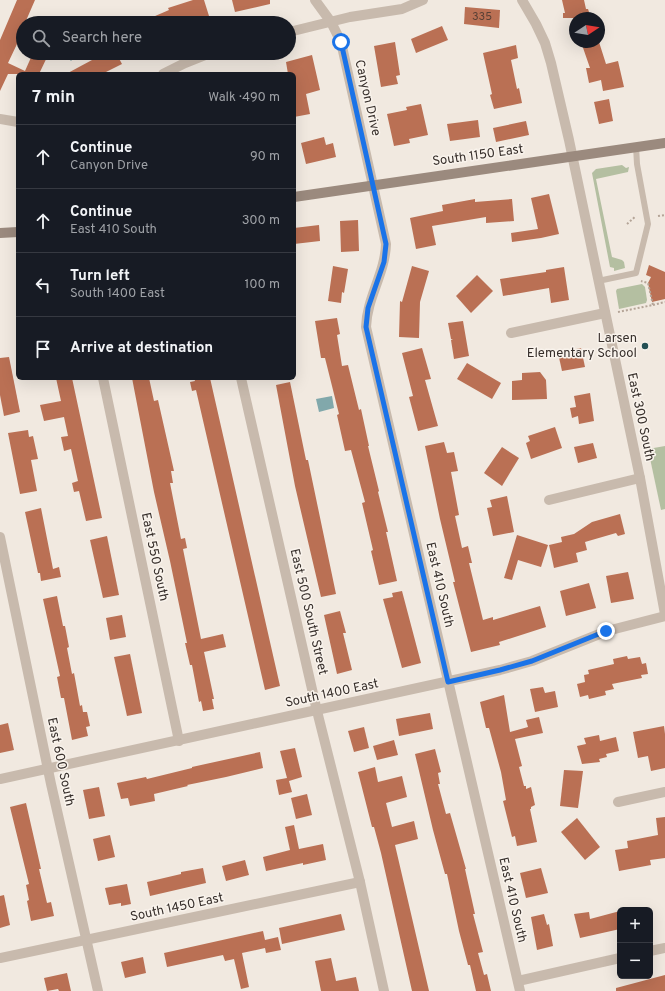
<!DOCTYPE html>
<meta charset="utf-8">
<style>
body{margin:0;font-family:Overpass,sans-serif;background:#242831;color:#f1f3f6}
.controls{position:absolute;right:12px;bottom:12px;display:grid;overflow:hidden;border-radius:6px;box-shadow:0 4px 16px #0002}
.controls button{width:36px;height:36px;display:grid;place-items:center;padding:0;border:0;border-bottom:1px solid #363941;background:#171b24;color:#f1f3f6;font:20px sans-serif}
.compass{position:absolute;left:569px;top:12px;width:36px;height:36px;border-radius:50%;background:#171b24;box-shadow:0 4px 16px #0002;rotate:78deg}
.stop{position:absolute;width:12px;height:12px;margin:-9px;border:3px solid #1a73e8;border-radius:50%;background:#fff}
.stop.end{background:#1a73e8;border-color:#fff;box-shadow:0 1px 4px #0008}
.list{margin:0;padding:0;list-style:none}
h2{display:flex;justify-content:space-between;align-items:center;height:52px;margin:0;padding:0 16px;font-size:17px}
h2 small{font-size:13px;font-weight:400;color:#9ea1a6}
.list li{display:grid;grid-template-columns:26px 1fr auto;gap:12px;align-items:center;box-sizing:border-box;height:64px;padding:0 16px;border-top:1px solid #363941}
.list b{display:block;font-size:15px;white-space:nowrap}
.list p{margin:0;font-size:13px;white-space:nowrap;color:#9ea1a6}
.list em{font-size:13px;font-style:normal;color:#9ea1a6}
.icon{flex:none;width:22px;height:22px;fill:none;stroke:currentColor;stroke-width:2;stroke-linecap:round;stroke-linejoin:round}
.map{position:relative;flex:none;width:665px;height:991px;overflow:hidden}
.search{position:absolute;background:#171b24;box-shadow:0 4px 16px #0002;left:16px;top:16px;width:280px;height:44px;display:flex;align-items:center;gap:10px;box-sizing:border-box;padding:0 14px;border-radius:22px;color:#9ea1a6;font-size:15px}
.panel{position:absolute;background:#171b24;box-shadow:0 4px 16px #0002;left:16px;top:72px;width:280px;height:308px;border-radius:6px}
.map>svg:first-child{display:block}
</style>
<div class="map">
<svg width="665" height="991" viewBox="0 0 665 991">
<rect width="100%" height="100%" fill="#f1e9e0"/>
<g fill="#b4bfa1">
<polygon points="622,165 626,168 629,167 628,172 596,179 612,257 622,260 624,262 625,268 614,271 614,268 610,267 592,173 596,169"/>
<polygon points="642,284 645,287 647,300 646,303 619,309 616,291 617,289"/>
<polygon points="665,446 665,509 661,510 648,449"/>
</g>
<g fill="#81a8ab">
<polygon points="63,53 73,53 76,56 71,61"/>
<polygon points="332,396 334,408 319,412 316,399"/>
</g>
<g fill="#ba7054">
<polygon points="17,0 35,0 25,23 23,23 23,46 17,44 8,63 25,71 33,53 49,53 39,74 8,74 0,91 0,40"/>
<polygon points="193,0 204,0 209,16 186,23 139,23 169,10 168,8"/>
<polygon points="232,0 270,0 270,4 235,12"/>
<polygon points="562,0 584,0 586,9 588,9 591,18 563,18 563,13 565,13"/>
<polygon points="465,7 500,10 499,28 464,24"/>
<polygon points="442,26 448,40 416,53 411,39"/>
<polygon points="395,42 400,75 396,76 398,84 381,87 374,46"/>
<polygon points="581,42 599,42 606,64 618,61 624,87 603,91 601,80 589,83 586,68 590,68"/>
<polygon points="516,45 518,58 511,60 517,89 519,88 522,103 494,109 490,95 492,94 483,53"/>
<polygon points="105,53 116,53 122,64 102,74 66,74"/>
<polygon points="312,55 320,90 306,94 310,114 294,117 294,74 288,74 286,62"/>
<polygon points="609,99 613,121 599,124 594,102"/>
<polygon points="421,104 428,135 409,139 410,143 394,146 387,114 407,110 406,107"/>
<polygon points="478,120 480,137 450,141 447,124"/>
<polygon points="526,121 529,135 496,142 493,128"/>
<polygon points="324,137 326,145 333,143 336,157 306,164 301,143"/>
<polygon points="549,194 559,234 541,238 512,242 511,233 538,229 531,198"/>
<polygon points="475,199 475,202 512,199 514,221 486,223 486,217 432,226 436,245 416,249 410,218 443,211 442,205"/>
<polygon points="358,220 359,251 341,252 340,221"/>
<polygon points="319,225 320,241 294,244 294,228"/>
<polygon points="649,265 665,272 665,299 652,302 648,283 651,277 646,275"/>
<polygon points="333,266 348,269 344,293 342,292 341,303 328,301"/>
<polygon points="412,266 429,271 420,302 419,338 399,337 400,301 402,302"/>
<polygon points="564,267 569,300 551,303 549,288 503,296 500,279 546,272 546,270"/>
<polygon points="477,275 493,291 471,313 456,296"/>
<polygon points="337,318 340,334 337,335 342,366 348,365 359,410 361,409 369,446 368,446 379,491 378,492 388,532 386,532 397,581 379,585 371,551 373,550 362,503 365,502 351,450 345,451 337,415 339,414 325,358 321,358 315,321"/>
<polygon points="463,321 469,356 454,359 451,340 453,340 451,339 448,323"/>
<polygon points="422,348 431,379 425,380 438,426 418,431 409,397 413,396 402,353"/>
<polygon points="581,348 585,367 562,371 558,353"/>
<polygon points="9,357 20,412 4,416 0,395 0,358"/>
<polygon points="467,363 501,383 492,399 457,379"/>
<polygon points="540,372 546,380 547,399 512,400 512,381 522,380 522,373"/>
<polygon points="56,378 72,378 102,518 86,521 79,491 74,492 72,483 78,481 71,449 64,451 61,437 68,436 64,417 44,421 40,405 61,401"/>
<polygon points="132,378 149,378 154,401 158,400 174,471 171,471 173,483 170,483 181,539 185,538 187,548 183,549 201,639 223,634 226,647 204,652 214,699 212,699 214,709 203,711 201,701 199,702 192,665 190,665 185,643 187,643 170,561 154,492"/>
<polygon points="194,378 210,378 280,686 265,690 196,390 192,391 190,382 195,381"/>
<polygon points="290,382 306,460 308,460 336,594 321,597 295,486 276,385"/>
<polygon points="590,393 594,421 579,424 578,416 572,418 570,408 576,407 574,396"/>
<polygon points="555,427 562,448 531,459 526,443 530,441 528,436"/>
<polygon points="28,430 29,437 33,436 38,459 31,460 37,491 20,494 8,433"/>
<polygon points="444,442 447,453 454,452 458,471 451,472 459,515 455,516 462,548 468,546 472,563 469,563 483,620 493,617 493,620 540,606 546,627 499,642 500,645 471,652 453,582 455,582 440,519 425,446"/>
<polygon points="593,443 597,458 578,463 574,447"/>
<polygon points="502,447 519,458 502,486 484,473"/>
<polygon points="507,496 514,532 493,536 487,508 492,507 490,500"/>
<polygon points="41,508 53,569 59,567 61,577 41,581 40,573 38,573 25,512"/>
<polygon points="620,514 625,534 618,536 616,533 585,542 587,550 576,553 578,562 554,568 549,545 562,542 561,537 574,534 592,522"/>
<polygon points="517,535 548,545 541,567 518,560 512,580 504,578"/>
<polygon points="107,536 119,595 103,598 90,540"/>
<polygon points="628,572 634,599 611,603 606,576"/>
<polygon points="589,583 596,608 566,616 560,591"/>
<polygon points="402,591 421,663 402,668 383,599 393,597 392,593"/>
<polygon points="57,596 63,626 65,626 69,647 67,648 72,674 74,673 80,706 82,705 83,712 87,712 90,726 86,727 88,736 72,740 64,698 61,698 57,677 60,676 43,599"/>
<polygon points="340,611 346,633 343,633 352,670 337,674 324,615"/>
<polygon points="122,615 126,637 110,640 106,618"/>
<polygon points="130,654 142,713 127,716 114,657"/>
<polygon points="627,656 628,659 640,657 642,664 646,663 648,674 641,675 642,678 612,684 614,689 605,691 606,695 589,699 588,695 580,697 577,684 585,682 584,675 589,674 588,670 614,664 613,659"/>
<polygon points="543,687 545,693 555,691 558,707 535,712 530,689"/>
<polygon points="504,695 510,732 528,727 526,720 539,717 543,733 515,739 522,766 519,767 524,786 526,786 526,789 531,787 535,805 531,807 531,809 530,809 537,842 517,846 515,836 512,837 503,801 506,800 501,772 489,728 486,728 480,702"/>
<polygon points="430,713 433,729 399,736 396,719"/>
<polygon points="8,723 14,750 0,753 0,725"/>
<polygon points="664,726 665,734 665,768 651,771 648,756 638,758 633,732"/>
<polygon points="364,727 369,748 354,752 348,731"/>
<polygon points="599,735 600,741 616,737 619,751 606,754 607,757 599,759 600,762 582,764 577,746 586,744 584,738"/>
<polygon points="394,740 398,755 377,760 373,746"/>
<polygon points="295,748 302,777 289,781 292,792 279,795 276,780 287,778 280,751"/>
<polygon points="435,749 441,772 438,773 440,784 438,784 446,814 450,813 466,869 465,869 475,914 473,914 483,952 478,953 484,975 487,974 491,991 476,991 470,965 468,965 459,931 447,874 445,874 433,830 415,754"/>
<polygon points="260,752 263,768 226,777 187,785 188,786 154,794 155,801 130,806 128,798 121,799 117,783 146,777 147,779 192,768 192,767"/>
<polygon points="375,767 378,782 402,776 407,797 386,803 392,827 414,821 418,839 395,845 429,991 412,991 381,853 374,827 372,827 358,772"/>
<polygon points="564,770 583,771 578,808 560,806"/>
<polygon points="99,787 105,816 89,819 83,790"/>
<polygon points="307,794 312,815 296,819 291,798"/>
<polygon points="26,803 41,869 39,869 47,903 51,902 54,916 31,921 27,901 29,900 26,885 29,884 10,807"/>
<polygon points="665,817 665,858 650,860 651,865 619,871 615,850 628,848 627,841 658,835 656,818"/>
<polygon points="577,818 600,847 585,860 561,832"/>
<polygon points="294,825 299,849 323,844 326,860 303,865 303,863 266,871 263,857 290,850 285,827"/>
<polygon points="110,835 115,857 98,861 93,839"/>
<polygon points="245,860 249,875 226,881 222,866"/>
<polygon points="203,868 206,883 150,896 147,882 181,874 181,872"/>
<polygon points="541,868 548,893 526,898 520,873"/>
<polygon points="127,884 131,904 121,906 121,903 109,905 105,888"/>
<polygon points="4,895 10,925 0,928 0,896"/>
<polygon points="620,911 620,929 580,938 574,914 589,912 590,919"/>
<polygon points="341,914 345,930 282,944 279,928"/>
<polygon points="544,914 547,925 549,924 553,946 537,950 531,917"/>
<polygon points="263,931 265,940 278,937 281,950 266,953 265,948 242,953 249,987 241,989 234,959 225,961 223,955 167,967 164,953"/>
<polygon points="143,957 146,973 125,978 121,962"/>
<polygon points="331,958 336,981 356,977 359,991 321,991 315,961"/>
<polygon points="67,973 71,991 59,991 58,989 47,991 44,978"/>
<polygon points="665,975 665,991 616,991 616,988"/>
</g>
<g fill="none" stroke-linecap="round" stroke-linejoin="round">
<g stroke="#b4a497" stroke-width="2" stroke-dasharray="2 2" stroke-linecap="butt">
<polyline points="658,216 665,215"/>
<polyline points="627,224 636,216"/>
<polyline points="653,305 665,302"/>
<polyline points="618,312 653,305 648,283 641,281"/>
</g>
<polyline stroke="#c8baad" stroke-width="6" points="598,281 636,273 648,224 637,164 636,146"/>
<g stroke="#c8baad" stroke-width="10">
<path d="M315,0L331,22L341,42L386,244C385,274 367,297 366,327L520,991"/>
<polyline points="522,0 536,24 545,43 551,63 569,140 640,478 665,614"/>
<polyline points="289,32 350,17 402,9 423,0"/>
<polyline points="163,74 185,63 210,53"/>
<polyline points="0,119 18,122"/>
<polyline points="511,333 605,313"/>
<polyline points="103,378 179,741"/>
<polyline points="241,378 317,711 360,882 384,991"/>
<polyline points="549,500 640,478"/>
<polyline points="0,537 51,784 98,991"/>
<polyline points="0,779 500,670 532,661 607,631 665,616"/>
<polyline points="618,802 665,792"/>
<polyline points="650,951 665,948"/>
<polyline points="0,958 360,882"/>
<polyline points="518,981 620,958"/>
</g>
<g stroke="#9b8a7e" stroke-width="10">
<polyline points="294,197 665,143"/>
<polyline points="0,233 18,232"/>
</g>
</g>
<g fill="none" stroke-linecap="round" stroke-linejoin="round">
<polyline stroke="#1a73e8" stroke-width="5" points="341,42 386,244 384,262 368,308 366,327 448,682 500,670 532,661 606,631"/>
</g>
<circle fill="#245054" stroke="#f9f3ec" stroke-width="1.5" cx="645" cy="346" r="4"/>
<g text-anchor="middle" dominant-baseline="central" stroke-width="3" stroke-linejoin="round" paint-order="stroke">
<g font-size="11" fill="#583f35">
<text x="482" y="17">335</text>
</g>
<g font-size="13" fill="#372f2b" stroke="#f9f3ec">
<text transform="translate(367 98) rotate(77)">Canyon Drive</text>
<text transform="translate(478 156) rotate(-8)">South 1150 East</text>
<text transform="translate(640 417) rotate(78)">East 300 South</text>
<text transform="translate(154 557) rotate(78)">East 550 South</text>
<text transform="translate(439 585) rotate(77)">East 410 South</text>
<text transform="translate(308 612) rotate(77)">East 500 South Street</text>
<text transform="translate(332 694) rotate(-12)">South 1400 East</text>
<text transform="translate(60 762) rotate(78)">East 600 South</text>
<text transform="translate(512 900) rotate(77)">East 410 South</text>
<text transform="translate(177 908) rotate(-12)">South 1450 East</text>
</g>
<g font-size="13" fill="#372f2b" stroke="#f9f3ec" text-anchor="end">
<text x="637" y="339">Larsen<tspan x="637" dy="15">Elementary School</tspan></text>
</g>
</g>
</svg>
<div class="controls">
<button>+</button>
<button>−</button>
</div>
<svg class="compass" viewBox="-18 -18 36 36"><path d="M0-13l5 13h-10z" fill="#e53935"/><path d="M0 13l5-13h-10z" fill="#9ea1a6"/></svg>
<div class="stop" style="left:341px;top:42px"></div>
<div class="stop end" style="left:606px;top:631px"></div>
<div class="search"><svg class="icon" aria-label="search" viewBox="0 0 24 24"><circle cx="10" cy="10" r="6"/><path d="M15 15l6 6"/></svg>Search here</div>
<section class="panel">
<h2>7 min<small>Walk · 490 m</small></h2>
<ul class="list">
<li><svg class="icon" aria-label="ahead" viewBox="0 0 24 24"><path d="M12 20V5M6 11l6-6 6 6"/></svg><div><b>Continue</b><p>Canyon Drive</p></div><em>90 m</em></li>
<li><svg class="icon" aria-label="ahead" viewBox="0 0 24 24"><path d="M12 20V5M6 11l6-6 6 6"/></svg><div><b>Continue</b><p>East 410 South</p></div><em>300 m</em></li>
<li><svg class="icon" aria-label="left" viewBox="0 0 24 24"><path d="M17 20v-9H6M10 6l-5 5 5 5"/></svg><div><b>Turn left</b><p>South 1400 East</p></div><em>100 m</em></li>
<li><svg class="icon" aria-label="arrive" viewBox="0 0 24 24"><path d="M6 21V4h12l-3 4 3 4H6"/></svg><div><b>Arrive at destination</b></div></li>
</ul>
</section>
</div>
